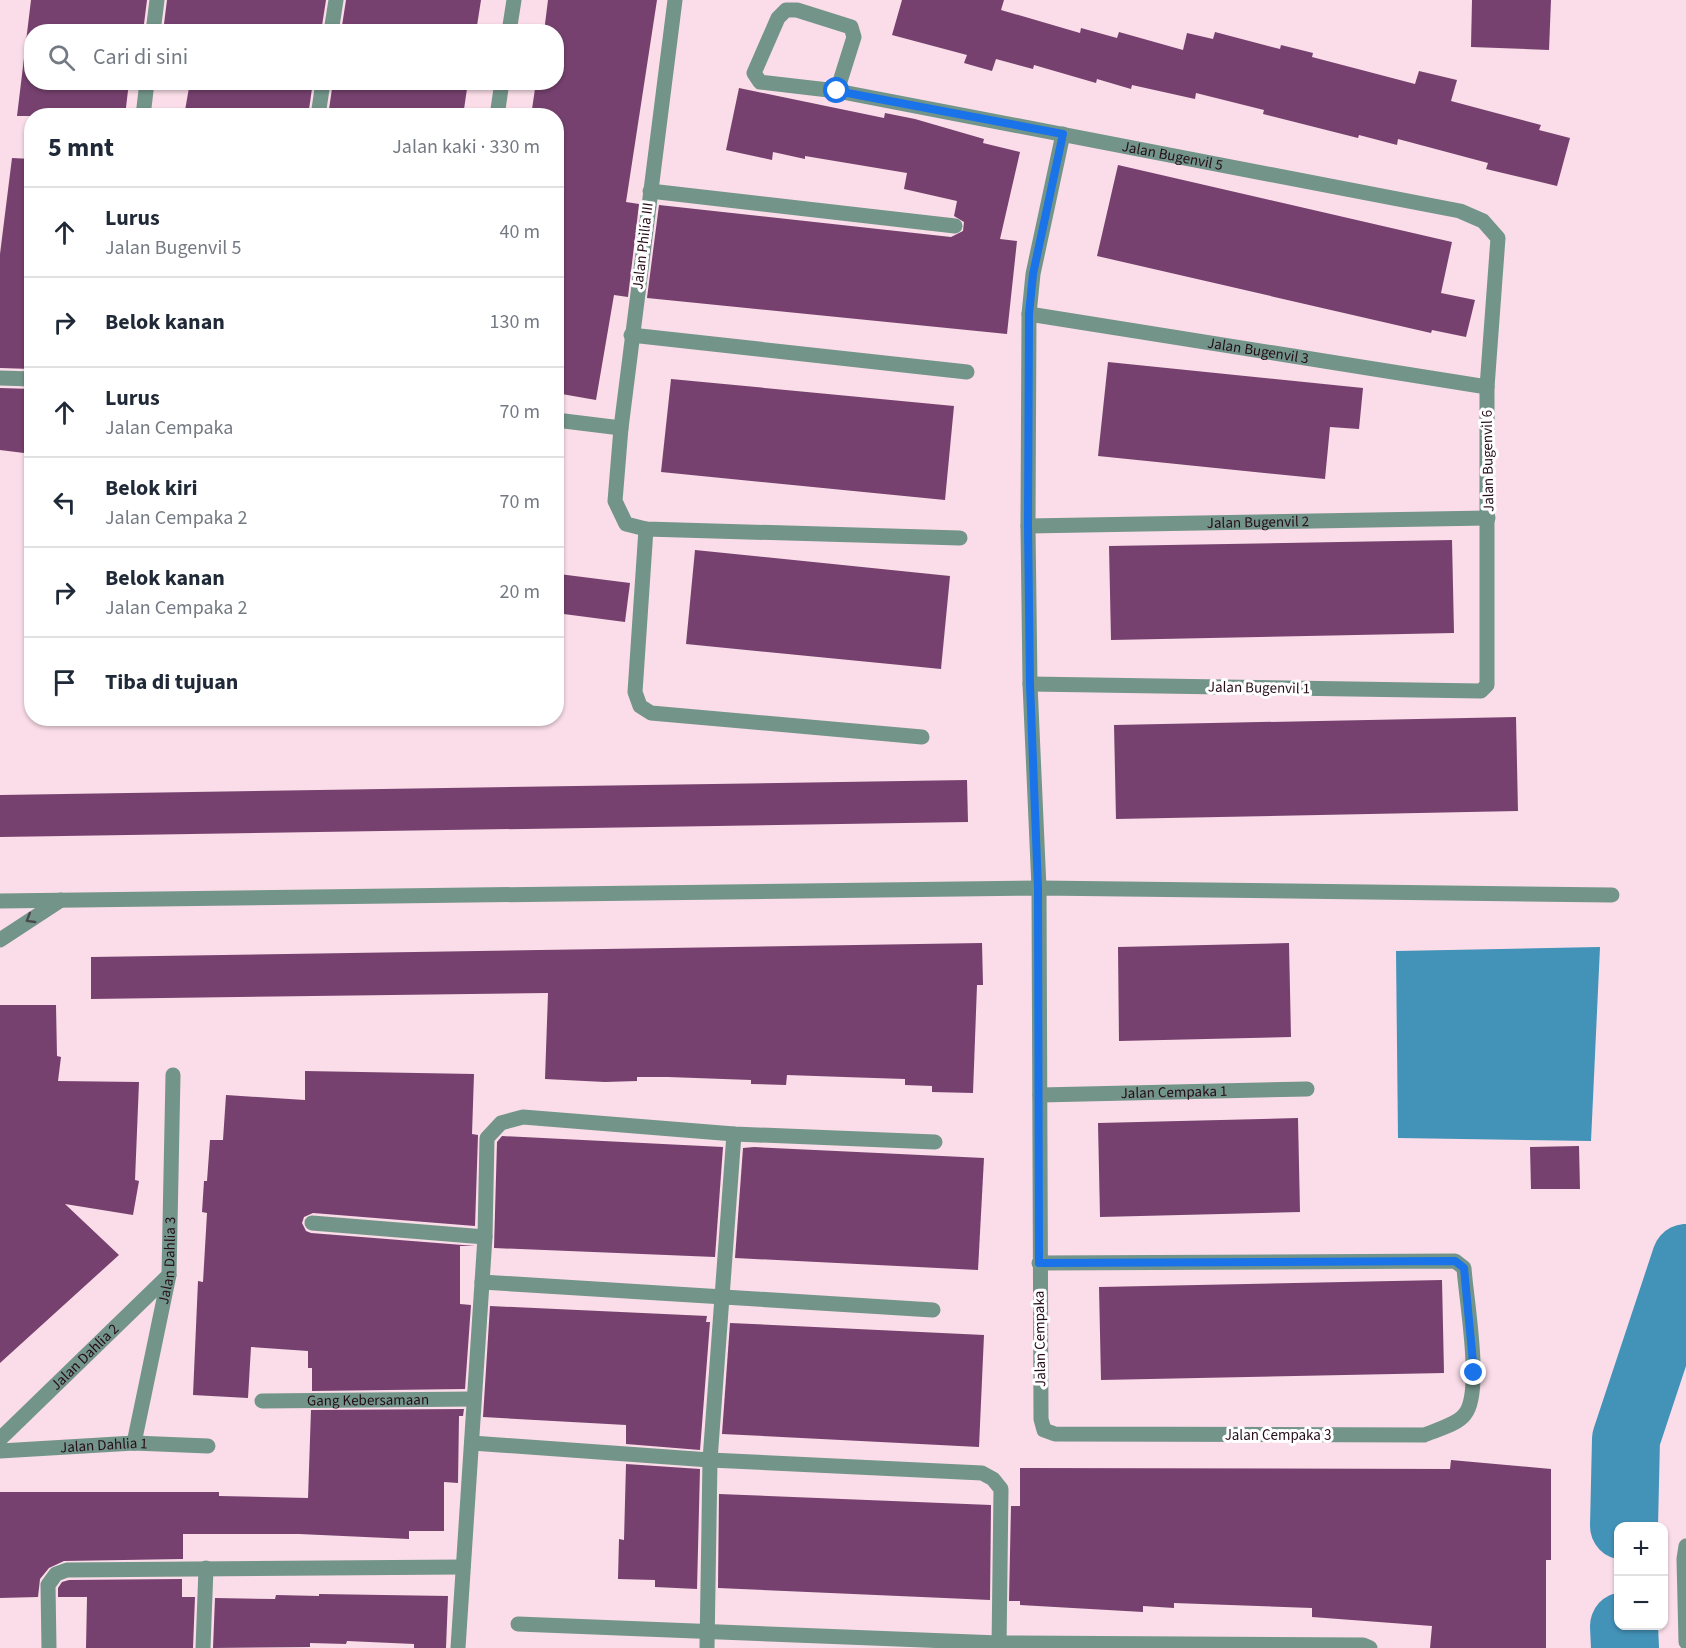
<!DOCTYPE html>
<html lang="id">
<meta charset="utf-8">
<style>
body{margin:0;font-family:"Source Sans 3",sans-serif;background:#f2f2f3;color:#1f2937}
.controls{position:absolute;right:18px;bottom:18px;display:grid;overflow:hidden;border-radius:12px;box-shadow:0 2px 4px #0004}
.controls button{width:54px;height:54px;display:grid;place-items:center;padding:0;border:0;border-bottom:2px solid #e0e1e3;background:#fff;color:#1f2937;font:30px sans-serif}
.stop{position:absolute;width:18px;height:18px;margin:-14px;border:4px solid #1a73e8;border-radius:50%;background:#fff}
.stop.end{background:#1a73e8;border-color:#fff;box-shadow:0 2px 6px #0008}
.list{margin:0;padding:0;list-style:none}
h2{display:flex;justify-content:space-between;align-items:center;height:78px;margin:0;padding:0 24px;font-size:26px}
h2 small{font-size:20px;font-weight:400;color:#747a83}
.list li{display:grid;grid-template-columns:39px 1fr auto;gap:18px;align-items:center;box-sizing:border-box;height:90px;padding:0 24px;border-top:2px solid #e0e1e3}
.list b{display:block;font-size:22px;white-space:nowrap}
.list p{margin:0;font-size:20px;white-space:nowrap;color:#747a83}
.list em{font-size:20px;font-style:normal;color:#747a83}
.icon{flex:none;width:33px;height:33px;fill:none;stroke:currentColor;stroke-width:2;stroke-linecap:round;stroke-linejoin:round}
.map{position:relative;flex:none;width:1686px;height:1648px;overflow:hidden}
.search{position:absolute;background:#fff;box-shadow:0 2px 4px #0004;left:24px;top:24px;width:540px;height:66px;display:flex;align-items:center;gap:15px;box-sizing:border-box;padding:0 21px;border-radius:24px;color:#747a83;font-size:22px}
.panel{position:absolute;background:#fff;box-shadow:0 2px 4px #0004;left:24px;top:108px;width:540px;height:618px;border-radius:24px}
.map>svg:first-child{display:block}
</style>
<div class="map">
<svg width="1686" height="1648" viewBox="0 0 1686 1648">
<rect width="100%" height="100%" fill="#fadde8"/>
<polygon fill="#4392b8" points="1600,947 1591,1141 1398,1138 1396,951"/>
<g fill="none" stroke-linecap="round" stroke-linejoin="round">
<g stroke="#4392b8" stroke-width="68">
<polyline points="1624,1526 1626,1439 1686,1258"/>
<polyline points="1624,1626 1625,1648"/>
</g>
</g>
<g fill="#76416f">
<polygon points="31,0 147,0 143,32 32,32 32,82 129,82 125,116 17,116"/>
<polygon points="167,0 326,0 321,32 163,32"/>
<polygon points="346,0 481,0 476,32 341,32"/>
<polygon points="548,0 657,0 626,202 639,204 628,297 614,295 596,400 556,393 556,116 531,116 536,82 556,82 556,32 544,32"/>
<polygon points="902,0 1004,0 1001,10 1080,33 1081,28 1117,38 1119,32 1183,50 1187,33 1213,39 1215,32 1280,49 1281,45 1313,53 1312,57 1415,84 1419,71 1457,80 1451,101 1541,125 1539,130 1570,138 1557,186 1486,169 1488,163 1398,139 1397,145 1359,135 1358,138 1263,114 1264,110 1196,93 1195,99 1132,85 1131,89 1097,79 1096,83 1034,65 1033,69 996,59 992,71 964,63 967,55 892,35"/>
<polygon points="1472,0 1551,0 1549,50 1471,47"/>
<polygon points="190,82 313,82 308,116 184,116"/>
<polygon points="333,82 468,82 463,116 328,116"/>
<polygon points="739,88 884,118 885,113 915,119 984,139 983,143 1020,152 1000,239 1017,241 1007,334 647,298 659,205 951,237 963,231 964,222 954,216 957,201 904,189 907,173 805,156 805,159 773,152 772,160 726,150"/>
<polygon points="12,158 32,159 32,369 0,368 0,254"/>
<polygon points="1118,165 1452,242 1441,293 1475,300 1466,337 1432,330 1431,333 1097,256"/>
<polygon points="1108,362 1363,388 1359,429 1330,427 1325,479 1098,456"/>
<polygon points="671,379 954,406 945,500 661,472"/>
<polygon points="0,388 32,389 32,454 0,450"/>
<polygon points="1452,540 1454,633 1111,640 1109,546"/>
<polygon points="695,550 950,576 941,669 686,644"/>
<polygon points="559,574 630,583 625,622 556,613"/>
<polygon points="1516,717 1518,811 1116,819 1114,725"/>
<polygon points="967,780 968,822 0,837 0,795"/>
<polygon points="982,943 983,985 977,985 973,1093 932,1092 932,1086 905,1085 905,1079 844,1077 787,1075 786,1085 751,1084 751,1080 668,1077 637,1077 637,1081 605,1082 545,1079 548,993 91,999 91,957"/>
<polygon points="1289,943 1291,1037 1119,1041 1118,947"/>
<polygon points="0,1005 56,1005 57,1056 61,1057 58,1081 139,1082 135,1180 139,1181 133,1215 65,1204 119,1255 0,1363"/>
<polygon points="305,1071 474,1074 472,1134 478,1135 475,1226 313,1213 304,1217 302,1223 306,1231 311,1233 475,1246 460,1246 460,1304 471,1305 465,1389 312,1391 312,1368 308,1368 308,1351 251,1347 248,1398 193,1395 198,1281 203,1282 207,1213 202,1212 204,1181 207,1181 210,1140 223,1140 226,1095 305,1100"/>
<polygon points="1298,1118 1300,1212 1100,1217 1098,1123"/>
<polygon points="502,1136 723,1147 715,1257 494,1248 497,1142"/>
<polygon points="1579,1146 1580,1189 1531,1189 1530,1147"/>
<polygon points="754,1147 984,1158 978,1270 735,1258 743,1148"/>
<polygon points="1442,1280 1444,1373 1101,1380 1099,1287"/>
<polygon points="490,1306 707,1316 706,1322 710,1322 700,1450 626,1444 626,1425 483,1417"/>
<polygon points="730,1323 984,1335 979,1447 722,1434"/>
<polygon points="464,1409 463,1416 459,1416 458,1483 444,1482 444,1531 409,1531 409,1539 299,1534 183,1534 183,1559 64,1561 49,1568 40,1579 38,1597 0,1598 0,1492 219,1492 219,1496 308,1498 311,1410"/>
<polygon points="1451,1460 1551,1469 1551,1560 1546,1560 1546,1648 1430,1648 1432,1626 1312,1617 1312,1608 1174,1603 1174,1608 1143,1606 1143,1612 1020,1605 1020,1601 1009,1601 1011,1506 1020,1506 1020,1468 1450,1469"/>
<polygon points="626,1464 700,1469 697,1589 655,1587 655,1580 618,1579 619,1539 624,1540"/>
<polygon points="719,1494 991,1505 990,1600 718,1588"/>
<polygon points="182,1579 182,1597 195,1597 193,1648 86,1648 87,1597 58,1597 58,1588 62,1582 69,1580"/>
<polygon points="319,1594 448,1596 446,1648 414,1648 414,1644 347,1641 346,1644 310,1643 310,1647 213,1648 215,1598 275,1599 276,1595 319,1596"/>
</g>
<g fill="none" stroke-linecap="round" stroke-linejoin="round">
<g stroke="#739489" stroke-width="15">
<polyline points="675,0 621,428 615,501 626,524 646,529 960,538"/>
<polyline points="153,32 157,0"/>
<polyline points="331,32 336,0"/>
<polyline points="509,32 514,0"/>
<path id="s1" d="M837,91L854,37L851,27L797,10H786L778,18L754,73L760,82L837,91L1460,211L1483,221L1498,238L1487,387V685L1481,691L1030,684"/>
<polyline points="143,116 147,82"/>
<polyline points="318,116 323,82"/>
<polyline points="497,116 502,82"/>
<polyline points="650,191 955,226"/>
<path id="s2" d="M1029,314L1487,387"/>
<polyline points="631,335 967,372"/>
<polyline points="0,378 32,379"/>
<polyline points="556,420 621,428"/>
<path id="s3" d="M1028,526L1488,518"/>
<polyline points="646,529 635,692 640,706 651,713 922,737"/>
<polyline points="0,901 1039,888 1612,895"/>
<polyline points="0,940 61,900"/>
<path id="s4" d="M1040,1095L1307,1089"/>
<polyline points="312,1223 485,1237"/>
<path d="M1039,1263L1455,1261L1464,1268C1466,1299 1483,1392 1465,1414C1457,1425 1436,1430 1424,1435L1055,1434L1044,1430L1041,1419L1039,888L1030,684L1028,526L1029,314L1033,274L1063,134"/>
<polyline points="482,1282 933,1310"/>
<path id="s5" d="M262,1401L474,1399"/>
<path id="s6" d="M0,1439L169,1275"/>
<path id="s7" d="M134,1443L169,1275L173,1075"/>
<polyline points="472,1443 710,1460 982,1473 993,1479 1001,1489 999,1648"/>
<path id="s8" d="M0,1451L134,1443L208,1446"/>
<polyline points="1686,1546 1684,1559 1686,1642"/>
<polyline points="518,1624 999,1643 1363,1645 1370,1648"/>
<polyline points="49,1648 48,1585 56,1574 67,1570 463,1567"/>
<polyline points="203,1648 206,1568"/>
<polyline points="458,1648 485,1237 487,1138 501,1123 523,1117 734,1134 935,1142"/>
<polyline points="707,1648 710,1460 734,1134"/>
</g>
</g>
<defs><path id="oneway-chevron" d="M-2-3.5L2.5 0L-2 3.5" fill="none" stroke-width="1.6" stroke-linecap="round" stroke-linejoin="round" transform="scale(1.5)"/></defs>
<use stroke="#484a4b" href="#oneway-chevron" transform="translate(30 919) rotate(149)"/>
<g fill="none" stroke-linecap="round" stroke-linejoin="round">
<polyline stroke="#1a73e8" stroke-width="8" points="837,91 1063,134 1033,274 1029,314 1028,526 1030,684 1038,888 1039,1263 1455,1261 1464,1268 1474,1373"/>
</g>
<g text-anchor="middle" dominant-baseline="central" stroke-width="6" stroke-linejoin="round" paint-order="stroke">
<g font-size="15" fill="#250d18" stroke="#fff">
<text stroke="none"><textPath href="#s1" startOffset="636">Jalan Bugenvil 5</textPath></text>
<text transform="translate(643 246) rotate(-83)">Jalan Philia III</text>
<text stroke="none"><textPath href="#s2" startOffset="232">Jalan Bugenvil 3</textPath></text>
<text transform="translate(1488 461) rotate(-91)">Jalan Bugenvil 6</text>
<text stroke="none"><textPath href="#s3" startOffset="230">Jalan Bugenvil 2</textPath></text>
<text transform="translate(1259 688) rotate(1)">Jalan Bugenvil 1</text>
<text stroke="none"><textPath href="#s4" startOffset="134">Jalan Cempaka 1</textPath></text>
<text stroke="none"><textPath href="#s7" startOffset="186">Jalan Dahlia 3</textPath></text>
<text transform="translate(1040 1339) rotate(-91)">Jalan Cempaka</text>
<text stroke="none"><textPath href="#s6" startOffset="118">Jalan Dahlia 2</textPath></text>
<text stroke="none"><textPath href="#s5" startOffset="106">Gang Kebersamaan</textPath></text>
<text x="1278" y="1435">Jalan Cempaka 3</text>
<text stroke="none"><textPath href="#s8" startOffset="104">Jalan Dahlia 1</textPath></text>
</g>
</g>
</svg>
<div class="controls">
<button>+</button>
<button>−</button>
</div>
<div class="stop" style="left:837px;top:91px"></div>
<div class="stop end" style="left:1474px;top:1373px"></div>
<div class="search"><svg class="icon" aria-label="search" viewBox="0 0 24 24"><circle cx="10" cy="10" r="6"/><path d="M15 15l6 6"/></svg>Cari di sini</div>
<section class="panel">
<h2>5 mnt<small>Jalan kaki · 330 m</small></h2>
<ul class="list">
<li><svg class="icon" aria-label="ahead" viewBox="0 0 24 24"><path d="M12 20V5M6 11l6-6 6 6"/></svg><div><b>Lurus</b><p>Jalan Bugenvil 5</p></div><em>40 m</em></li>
<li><svg class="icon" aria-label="right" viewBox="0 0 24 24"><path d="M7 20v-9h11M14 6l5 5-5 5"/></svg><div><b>Belok kanan</b></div><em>130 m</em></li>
<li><svg class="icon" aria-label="ahead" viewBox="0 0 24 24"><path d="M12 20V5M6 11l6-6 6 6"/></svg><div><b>Lurus</b><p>Jalan Cempaka</p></div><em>70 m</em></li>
<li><svg class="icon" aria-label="left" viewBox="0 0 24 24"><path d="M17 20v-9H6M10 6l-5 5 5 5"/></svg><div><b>Belok kiri</b><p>Jalan Cempaka 2</p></div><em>70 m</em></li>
<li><svg class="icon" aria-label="right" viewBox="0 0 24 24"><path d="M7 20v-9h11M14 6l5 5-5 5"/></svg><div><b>Belok kanan</b><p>Jalan Cempaka 2</p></div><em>20 m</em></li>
<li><svg class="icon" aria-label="arrive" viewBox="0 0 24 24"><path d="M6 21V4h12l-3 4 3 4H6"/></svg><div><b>Tiba di tujuan</b></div></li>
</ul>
</section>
</div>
